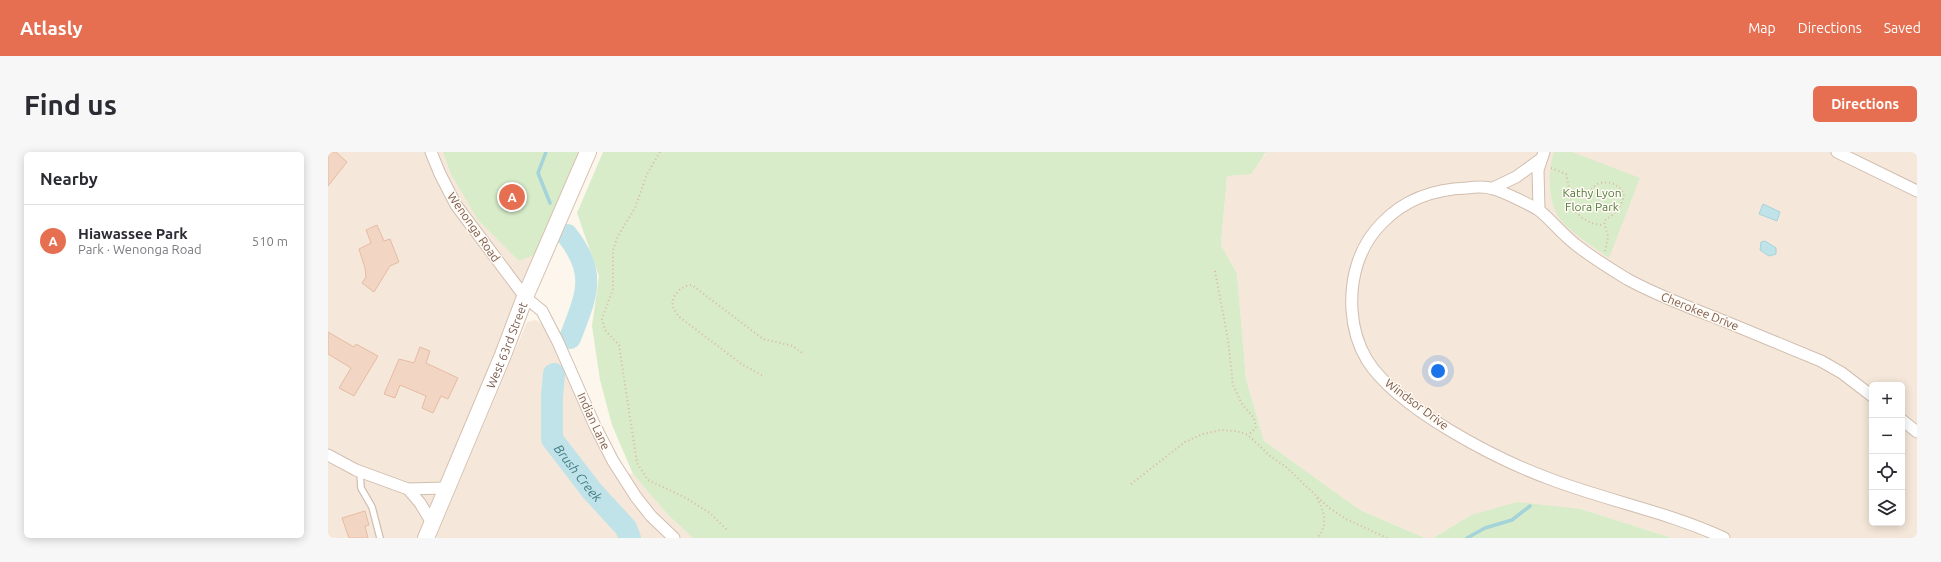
<!DOCTYPE html>
<meta charset="utf-8">
<style>
body{margin:0;font-family:Ubuntu,sans-serif;background:#f7f7f7;color:#2b2b33}
.controls{position:absolute;right:12px;bottom:12px;display:grid;overflow:hidden;border-radius:6px;box-shadow:0 2px 10px #0003}
.controls button{width:36px;height:36px;display:grid;place-items:center;padding:0;border:0;border-bottom:1px solid #e1e1e2;background:#fff;color:#2b2b33;font:20px sans-serif}
.you{position:absolute;left:1110px;top:219px;width:14px;height:14px;margin:-10px;border:3px solid #fff;border-radius:50%;background:#1a73e8;box-shadow:0 0 0 6px #1a73e833}
.badge{display:grid;place-items:center;width:26px;height:26px;border-radius:50%;background:#e76f51;color:#fff;font-size:13px;font-weight:700}
.pin{position:absolute;translate:-50% -50%;border:2px solid #fff;box-shadow:0 1px 4px #0006}
.list{margin:0;padding:0;list-style:none}
h2{display:flex;justify-content:space-between;align-items:center;height:52px;margin:0;padding:0 16px;font-size:17px}
h2 small{font-size:13px;font-weight:400;color:#7c7c81}
.list li{display:grid;grid-template-columns:26px 1fr auto;gap:12px;align-items:center;box-sizing:border-box;height:72px;padding:0 16px;border-top:1px solid #e1e1e2}
.list b{display:block;font-size:15px;white-space:nowrap}
.list p{margin:0;font-size:13px;white-space:nowrap;color:#7c7c81}
.list em{font-size:13px;font-style:normal;color:#7c7c81}
.icon{flex:none;width:22px;height:22px;fill:none;stroke:currentColor;stroke-width:2;stroke-linecap:round;stroke-linejoin:round}
.map{position:relative;flex:none;width:1589px;height:386px;overflow:hidden;border-radius:6px}
header{display:flex;align-items:center;gap:24px;box-sizing:border-box;height:56px;padding:0 20px;background:#e76f51;color:#fff}
header strong{font-size:19px}
nav{display:flex;gap:22px;margin-inline-start:auto;font-size:14px}
.intro{display:flex;align-items:center;justify-content:space-between;box-sizing:border-box;height:96px;padding:0 24px}
h1{margin:0;font-size:28px}
.button{padding:10px 18px;border-radius:6px;background:#e76f51;color:#fff;font-size:14px;font-weight:700}
main{display:flex;gap:24px;padding:0 24px}
aside{flex:1;background:#fff;border-radius:6px;box-shadow:0 2px 10px #0003}
.map>svg:first-child{display:block}
</style>
<header>
<strong>Atlasly</strong>
<nav><a>Map</a><a>Directions</a><a>Saved</a></nav>
</header>
<div class="intro"><h1>Find us</h1><a class="button">Directions</a></div>
<main>
<aside>
<h2>Nearby<small></small></h2>
<ul class="list">
<li><span class="badge">A</span><div><b>Hiawassee Park</b><p>Park · Wenonga Road</p></div><em>510 m</em></li>
</ul>
</aside>
<div class="map">
<svg width="1589" height="386" viewBox="0 0 1589 386">
<rect width="100%" height="100%" fill="#fdf6ec"/>
<g fill="#f5e8da" fill-rule="evenodd">
<polygon points="0,0 252,0 91,386 0,386"/>
<path d="M938,0H1589V386H1344L1253,357L1143,363L1105,386H1097L1032,358L936,289L918,227L909,123L893,93L899,24L936,4ZM1544,233H1574V371H1544Z"/>
<polygon points="208,168 216,174 222,183 262,279 286,321 305,322 340,363 365,386 108,386 199,170"/>
</g>
<g fill="#d8ecc9">
<polygon points="115,0 250,0 208,102 191,109 150,68 123,22"/>
<polygon points="275,0 938,0 923,22 899,24 893,93 909,122 918,227 936,289 1032,358 1097,386 365,386 340,363 305,322 284,273 272,228 264,174 271,124 249,61"/>
<path d="M1226,0H1244L1312,26L1281,106C1267,96 1250,85 1237,73C1219,56 1219,21 1226,0Z"/>
<polygon points="1189,350 1253,357 1344,386 1105,386 1143,363"/>
</g>
<g fill="#bfe3e8" stroke="#a5d3da">
<polygon points="1435,52 1452,60 1449,69 1431,62"/>
<polygon points="1437,89 1448,96 1448,102 1441,104 1432,98 1433,90"/>
</g>
<g fill="none" stroke-linecap="round" stroke-linejoin="round">
<g stroke="#a5d3da" stroke-width="3.5">
<polyline points="218,0 210,21 222,51"/>
<polyline points="1139,386 1157,376 1184,368 1202,354"/>
</g>
<g stroke="#bfe3e8" stroke-width="22">
<path d="M239,83C270,122 258,144 242,186"/>
<path id="s1" d="M226,222L224,244V287L264,339L298,376L302,386"/>
</g>
</g>
<g fill="#f3d5c3" stroke="#e6bba3">
<polygon points="0,0 8,0 19,10 0,34"/>
<polygon points="49,73 56,89 62,87 71,110 62,114 46,140 34,131 38,125 37,116 31,97 43,91 38,78"/>
<polygon points="0,180 26,195 28,192 50,204 26,244 11,236 23,216 0,202"/>
<polygon points="92,195 102,199 98,211 130,226 120,247 113,244 105,261 94,256 98,244 72,233 67,246 56,242 71,207 86,211"/>
<polygon points="37,359 41,373 37,374 40,386 21,386 14,366"/>
</g>
<g fill="none" stroke-linecap="round" stroke-linejoin="round">
<defs>
<polyline id="lane" points="32,320 33,336 44,355 52,386"/>
<g id="street">
<polyline points="103,0 112,22 128,53 197,145 214,159 230,190 267,274 285,309 308,345 323,364 346,386"/>
<polyline points="1509,0 1589,39"/>
<polyline points="1165,36 1188,25 1213,7"/>
<polyline points="1211,58 1210,18 1216,0"/>
<polyline points="1574,268 1589,280"/>
<polyline points="0,303 28,318 80,337 118,336"/>
<polyline points="80,337 92,351 104,371"/>
<path d="M1396,386C1340,360 1280,349 1222,327C1168,307 1070,257 1039,208C1030,193 1025,175 1024,158C1022,126 1031,94 1054,71C1077,47 1106,37 1139,36C1147,35 1157,34 1165,37C1174,39 1205,54 1212,59C1224,69 1234,82 1247,92C1263,105 1281,116 1299,127C1330,144 1363,156 1396,169C1428,182 1461,196 1493,209L1514,221L1544,244"/>
</g>
<g id="secondary">
<path id="s2" d="M98,386L175,203L197,145L260,0"/>
</g>
</defs>
<use href="#lane" stroke="#d1beb0" stroke-width="8"/>
<use href="#street" stroke="#d1beb0" stroke-width="13"/>
<use href="#secondary" stroke="#d6c0b0" stroke-width="18"/>
<g stroke="#d9b8a5" stroke-width="2" stroke-dasharray="1 3" stroke-linecap="butt">
<polyline points="332,0 319,22 307,56 290,84 285,98 285,137 274,167 277,178 291,193 309,311 320,328 356,345 382,361 399,378"/>
<path d="M1223,16L1238,22L1242,40C1258,53 1260,37 1271,31C1283,29 1290,32 1296,42C1294,52 1291,58 1283,64C1280,66 1278,66 1276,70L1280,85L1277,100"/>
<path d="M1246,43L1242,47C1245,63 1261,73 1276,73"/>
<polyline points="887,119 900,188 905,233 914,252 926,266 928,276 920,283"/>
<path d="M434,223L415,213L350,164C349,161 346,158 345,155C342,144 354,133 364,133L435,187L465,194L474,201"/>
<polyline points="803,332 857,290 875,282 893,278 908,279 920,283 942,304 957,314 1000,355 1018,367 1059,386"/>
<path d="M989,346C996,360 1001,373 989,386"/>
</g>
<use href="#lane" stroke="#fff" stroke-width="5.5"/>
<use href="#street" stroke="#fff" stroke-width="11"/>
<use href="#secondary" stroke="#fff" stroke-width="16"/>
</g>
<g text-anchor="middle" dominant-baseline="central" stroke-width="3" stroke-linejoin="round" paint-order="stroke">
<g font-size="12" fill="#537a41" stroke="#fffaf3">
<text x="1264" y="40">Kathy Lyon<tspan x="1264" dy="14">Flora Park</tspan></text>
</g>
<g font-size="12" fill="#7a5c4d" stroke="#fffaf3">
<text transform="translate(146 75) rotate(55)">Wenonga Road</text>
<text transform="translate(1372 159) rotate(22)">Cherokee Drive</text>
<text stroke="none"><textPath href="#s2" startOffset="209">West 63rd Street</textPath></text>
<text transform="translate(1089 252) rotate(37)">Windsor Drive</text>
<text transform="translate(266 269) rotate(65)">Indian Lane</text>
</g>
<g font-size="13" font-style="italic" fill="#437c86" stroke="#fffaf3">
<text stroke="none"><textPath href="#s1" startOffset="108">Brush Creek</textPath></text>
</g>
</g>
</svg>
<div class="controls">
<button>+</button>
<button>−</button>
<button><svg class="icon" aria-label="locate" viewBox="0 0 24 24"><circle cx="12" cy="12" r="6"/><path d="M12 2v4M12 18v4M2 12h4M18 12h4"/></svg></button>
<button><svg class="icon" aria-label="layers" viewBox="0 0 24 24"><path d="M12 4l9 5-9 5-9-5zM3 14l9 5 9-5"/></svg></button>
</div>
<div class="you"></div>
<div class="pin badge" style="left:184px;top:45px">A</div>
</div>
</main>
